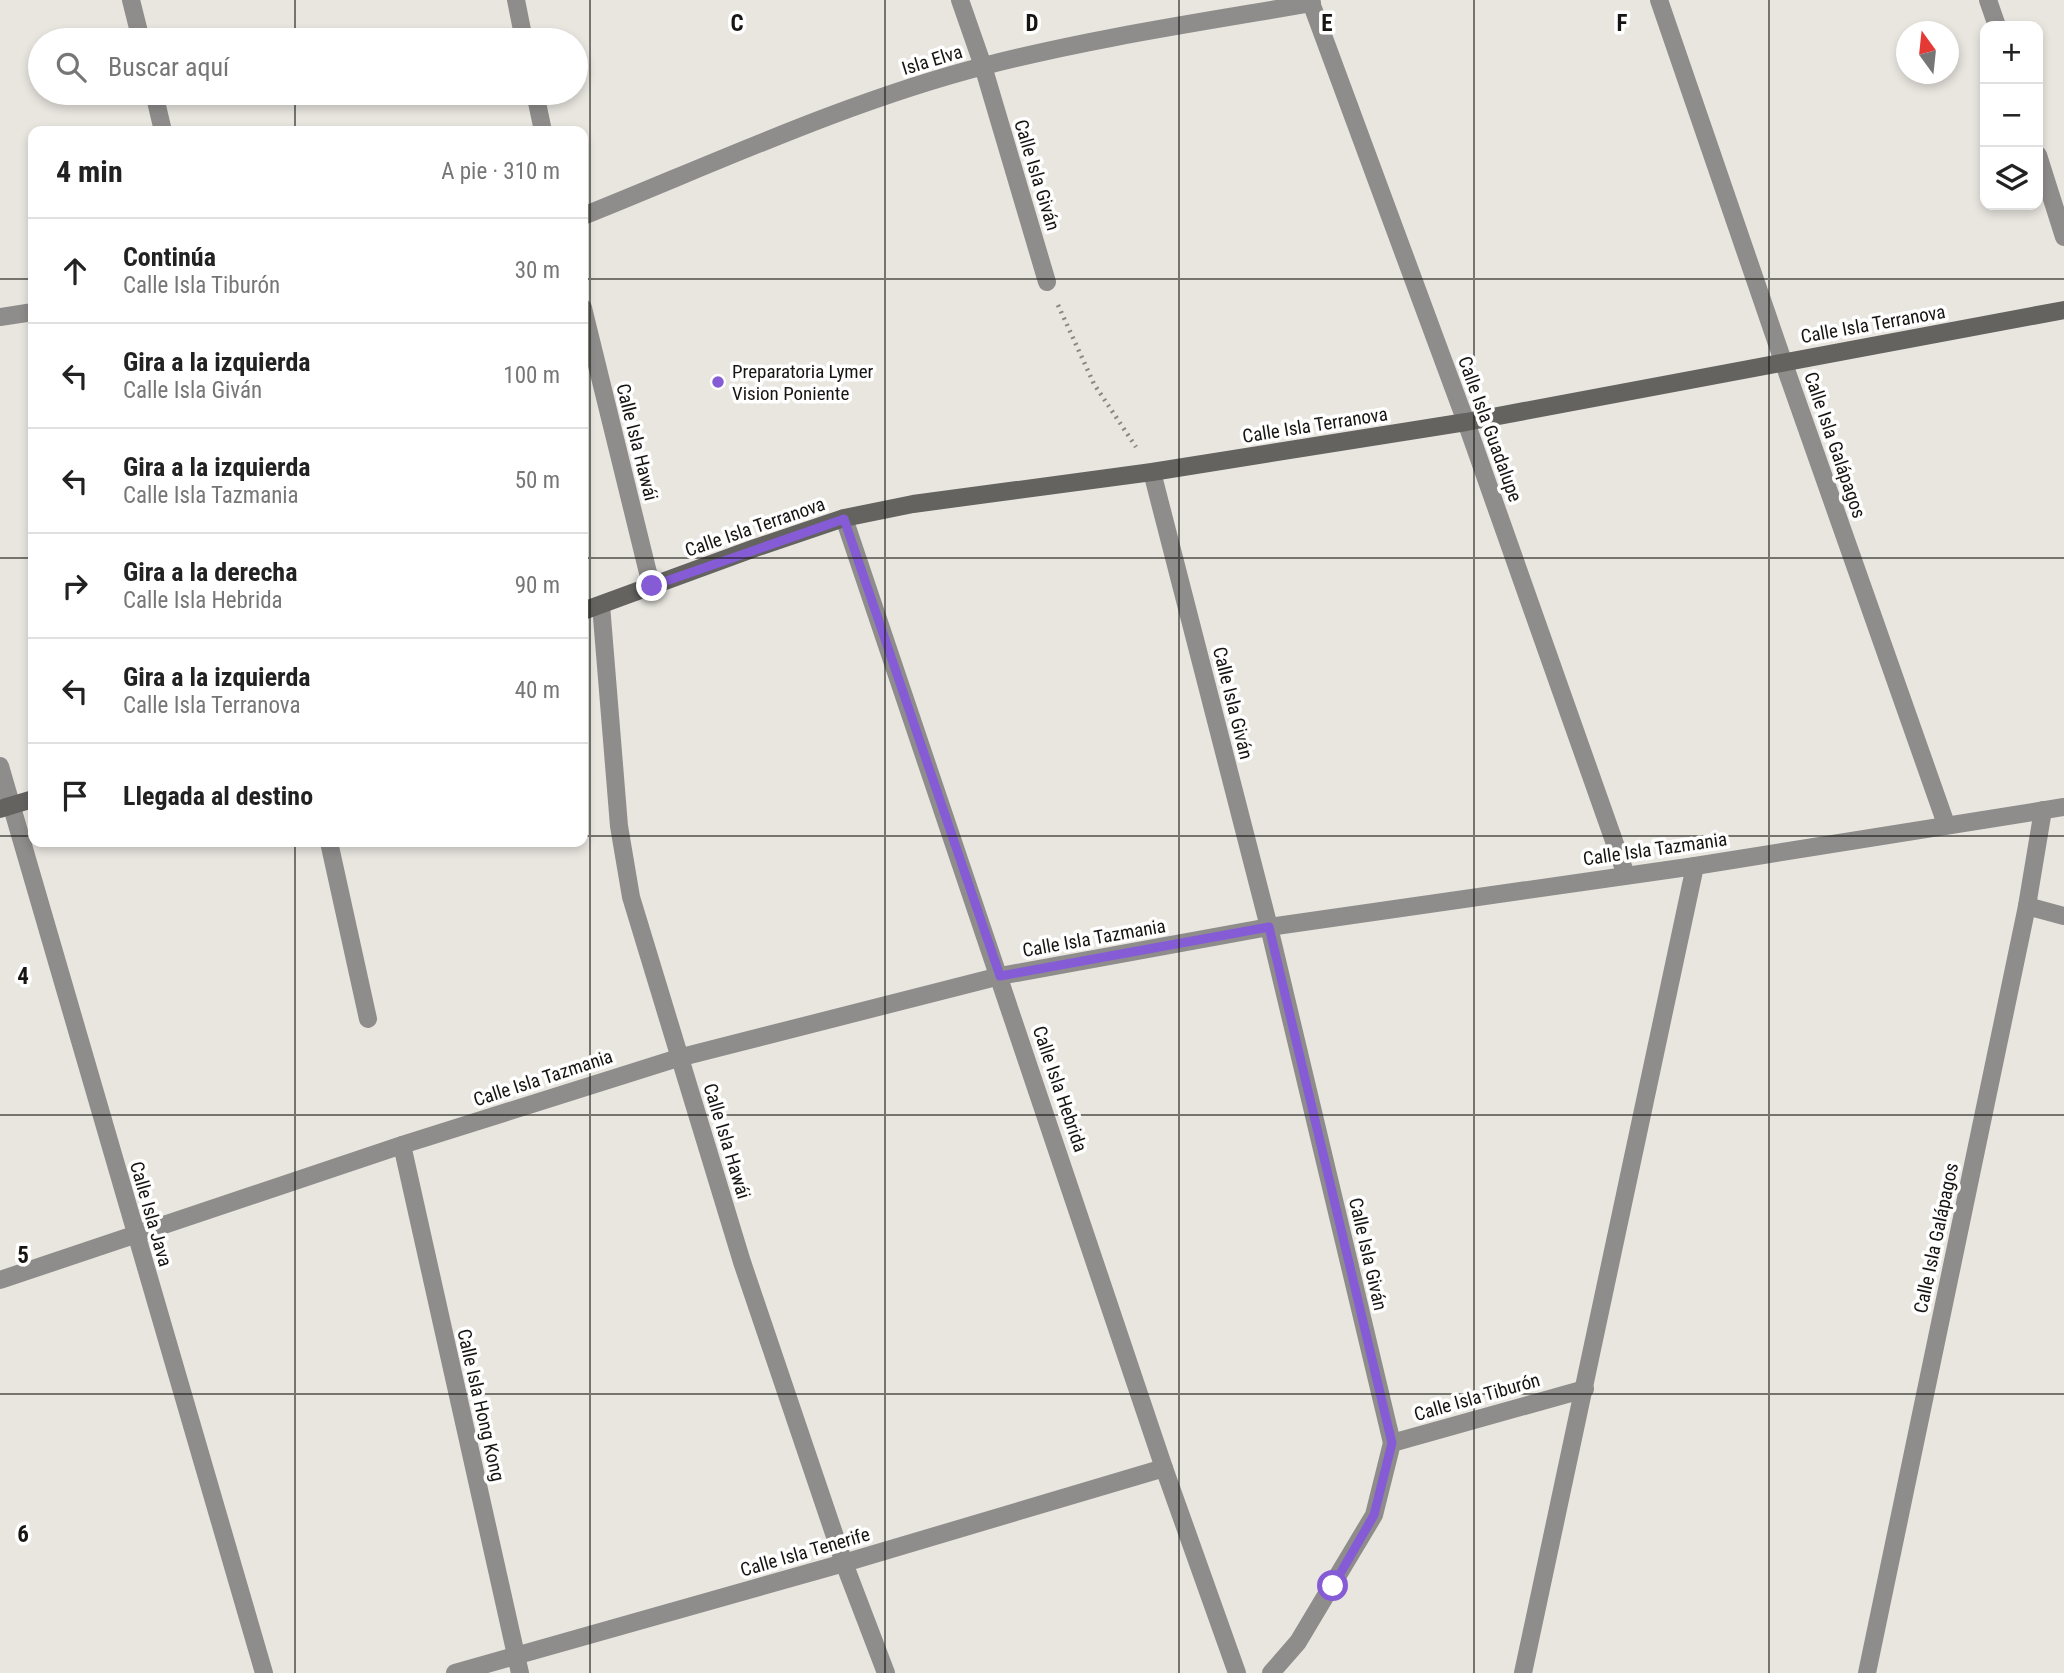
<!DOCTYPE html>
<html lang="es">
<meta charset="utf-8">
<style>
body{margin:0;font-family:"Roboto Condensed",sans-serif;background:#f6f6f6;color:#222}
.controls{position:absolute;right:21px;top:21px;display:grid;overflow:hidden;border-radius:14px;box-shadow:0 4px 10px #0003}
.controls button{width:63px;height:63px;display:grid;place-items:center;padding:0;border:0;border-bottom:2px solid #e0e0e0;background:#fff;color:#222;font:35px sans-serif}
.compass{position:absolute;left:1896px;top:21px;width:63px;height:63px;border-radius:50%;background:#fff;box-shadow:0 4px 10px #0003;rotate:345deg}
.stop{position:absolute;width:21px;height:21px;margin:-16px;border:5px solid #865cd6;border-radius:50%;background:#fff}
.stop.end{background:#865cd6;border-color:#fff;box-shadow:0 2px 7px #0008}
.list{margin:0;padding:0;list-style:none}
h2{display:flex;justify-content:space-between;align-items:center;height:91px;margin:0;padding:0 28px;font-size:30px}
h2 small{font-size:23px;font-weight:400;color:#767676}
.list li{display:grid;grid-template-columns:46px 1fr auto;gap:21px;align-items:center;box-sizing:border-box;height:105px;padding:0 28px;border-top:2px solid #e0e0e0}
.list b{display:block;font-size:26px;white-space:nowrap}
.list p{margin:0;font-size:23px;white-space:nowrap;color:#767676}
.list em{font-size:23px;font-style:normal;color:#767676}
.icon{flex:none;width:38px;height:38px;fill:none;stroke:currentColor;stroke-width:2;stroke-linecap:round;stroke-linejoin:round}
.map{position:relative;flex:none;width:2064px;height:1673px;overflow:hidden}
.search{position:absolute;background:#fff;box-shadow:0 4px 10px #0003;left:28px;top:28px;width:560px;height:77px;display:flex;align-items:center;gap:18px;box-sizing:border-box;padding:0 24px;border-radius:38px;color:#767676;font-size:26px}
.panel{position:absolute;background:#fff;box-shadow:0 4px 10px #0003;left:28px;top:126px;width:560px;height:721px;border-radius:14px}
.map>svg:first-child{display:block}
</style>
<div class="map">
<svg width="2064" height="1673" viewBox="0 0 2064 1673">
<rect width="100%" height="100%" fill="#e9e6e0"/>
<g fill="none" stroke-linecap="round" stroke-linejoin="round">
<polyline stroke="#8a8884" stroke-width="4.5" stroke-dasharray="2 5" stroke-linecap="butt" points="1058,305 1094,384 1136,447"/>
<g stroke="#8e8d8b" stroke-width="18">
<polyline points="131,0 141,40"/>
<polyline points="516,0 524,40"/>
<polyline points="960,0 983,66 1047,282"/>
<polyline points="1310,0 1466,422 1626,875"/>
<polyline points="1659,0 1783,361 1946,824"/>
<polyline points="1988,0 1997,26"/>
<polyline points="154,93 163,131"/>
<polyline points="535,93 543,131"/>
<polyline points="2038,155 2064,237"/>
<path d="M583,216C713,164 848,101 984,66C1092,38 1202,22 1312,3"/>
<polyline points="583,308 651,585"/>
<polyline points="0,317 33,312"/>
<polyline points="1152,472 1269,927 1392,1443"/>
<polyline points="844,518 1164,1468 1237,1673"/>
<polyline points="601,605 619,826 631,897 742,1262 844,1563 886,1673"/>
<polyline points="0,766 264,1673"/>
<polyline points="329,842 368,1019"/>
<polyline points="2027,906 2064,916"/>
<polyline points="402,1145 520,1673"/>
<polyline points="0,1280 402,1145 678,1058 1000,976 1269,927 1695,866 2064,807"/>
<polyline points="455,1673 844,1563 1164,1468"/>
<polyline points="1271,1673 1298,1642 1374,1515 1392,1443 1585,1389"/>
<polyline points="1523,1673 1695,866"/>
<polyline points="1867,1673 2027,906 2043,810"/>
</g>
<g stroke="#646360" stroke-width="18">
<polyline points="583,611 755,548 844,518 913,504 1152,472 1466,422 2064,310"/>
<polyline points="0,809 33,799"/>
</g>
</g>
<g fill="none" stroke-linecap="round" stroke-linejoin="round">
<polyline stroke="#865cd6" stroke-width="9" points="652,586 844,519 1000,976 1269,927 1392,1443 1374,1515 1333,1586"/>
</g>
<path fill="none" stroke="#161513" stroke-width="2" stroke-opacity="0.55" d="M295,0V40M590,0V1673M885,0V1673M1179,0V1673M1474,0V1673M1769,0V1673M295,93V131M0,279H33M583,279H2064M0,558H33M583,558H2064M0,836H33M583,836H2064M295,842V1673M0,1115H2064M0,1394H2064"/>
<circle fill="#865cd6" stroke="#fff" stroke-width="2.5" cx="718" cy="382" r="7"/>
<g text-anchor="middle" dominant-baseline="central" stroke-width="7" stroke-linejoin="round" paint-order="stroke">
<g font-size="19" fill="#161513" stroke="#fff">
<text transform="translate(932 60) rotate(-17)">Isla Elva</text>
<text transform="translate(1037 175) rotate(73)">Calle Isla Giván</text>
<text transform="translate(1873 324) rotate(-10)">Calle Isla Terranova</text>
<text transform="translate(1315 425) rotate(-9)">Calle Isla Terranova</text>
<text transform="translate(1490 429) rotate(70)">Calle Isla Guadalupe</text>
<text transform="translate(637 442) rotate(76)">Calle Isla Hawái</text>
<text transform="translate(1835 445) rotate(71)">Calle Isla Galápagos</text>
<text transform="translate(755 527) rotate(-19)">Calle Isla Terranova</text>
<text transform="translate(1233 703) rotate(76)">Calle Isla Giván</text>
<text transform="translate(1655 849) rotate(-8)">Calle Isla Tazmania</text>
<text transform="translate(1094 938) rotate(-10)">Calle Isla Tazmania</text>
<text transform="translate(543 1078) rotate(-18)">Calle Isla Tazmania</text>
<text transform="translate(1060 1089) rotate(71)">Calle Isla Hebrida</text>
<text transform="translate(727 1141) rotate(73)">Calle Isla Hawái</text>
<text transform="translate(151 1214) rotate(74)">Calle Isla Java</text>
<text transform="translate(1936 1238) rotate(-78)">Calle Isla Galápagos</text>
<text transform="translate(1368 1254) rotate(77)">Calle Isla Giván</text>
<text transform="translate(1477 1397) rotate(-16)">Calle Isla Tiburón</text>
<text transform="translate(481 1405) rotate(77)">Calle Isla Hong Kong</text>
<text transform="translate(805 1552) rotate(-16)">Calle Isla Tenerife</text>
</g>
<g font-size="19" fill="#161513" stroke="#fff" text-anchor="start">
<text x="732" y="371">Preparatoria Lymer<tspan x="732" dy="22">Vision Poniente</tspan></text>
</g>
</g>
<g font-size="23" text-anchor="middle" font-weight="bold" fill="#161513" stroke="#fff" stroke-width="7" stroke-linejoin="round" paint-order="stroke">
<text x="737" y="31">C</text>
<text x="1032" y="31">D</text>
<text x="1327" y="31">E</text>
<text x="1622" y="31">F</text>
<text x="23" y="984">4</text>
<text x="23" y="1263">5</text>
<text x="23" y="1542">6</text>
</g>
</svg>
<div class="controls">
<button>+</button>
<button>−</button>
<button><svg class="icon" aria-label="layers" viewBox="0 0 24 24"><path d="M12 4l9 5-9 5-9-5zM3 14l9 5 9-5"/></svg></button>
</div>
<svg class="compass" viewBox="-18 -18 36 36"><path d="M0-13l5 13h-10z" fill="#e53935"/><path d="M0 13l5-13h-10z" fill="#767676"/></svg>
<div class="stop" style="left:1333px;top:1586px"></div>
<div class="stop end" style="left:652px;top:586px"></div>
<div class="search"><svg class="icon" aria-label="search" viewBox="0 0 24 24"><circle cx="10" cy="10" r="6"/><path d="M15 15l6 6"/></svg>Buscar aquí</div>
<section class="panel">
<h2>4 min<small>A pie · 310 m</small></h2>
<ul class="list">
<li><svg class="icon" aria-label="ahead" viewBox="0 0 24 24"><path d="M12 20V5M6 11l6-6 6 6"/></svg><div><b>Continúa</b><p>Calle Isla Tiburón</p></div><em>30 m</em></li>
<li><svg class="icon" aria-label="left" viewBox="0 0 24 24"><path d="M17 20v-9H6M10 6l-5 5 5 5"/></svg><div><b>Gira a la izquierda</b><p>Calle Isla Giván</p></div><em>100 m</em></li>
<li><svg class="icon" aria-label="left" viewBox="0 0 24 24"><path d="M17 20v-9H6M10 6l-5 5 5 5"/></svg><div><b>Gira a la izquierda</b><p>Calle Isla Tazmania</p></div><em>50 m</em></li>
<li><svg class="icon" aria-label="right" viewBox="0 0 24 24"><path d="M7 20v-9h11M14 6l5 5-5 5"/></svg><div><b>Gira a la derecha</b><p>Calle Isla Hebrida</p></div><em>90 m</em></li>
<li><svg class="icon" aria-label="left" viewBox="0 0 24 24"><path d="M17 20v-9H6M10 6l-5 5 5 5"/></svg><div><b>Gira a la izquierda</b><p>Calle Isla Terranova</p></div><em>40 m</em></li>
<li><svg class="icon" aria-label="arrive" viewBox="0 0 24 24"><path d="M6 21V4h12l-3 4 3 4H6"/></svg><div><b>Llegada al destino</b></div></li>
</ul>
</section>
</div>
